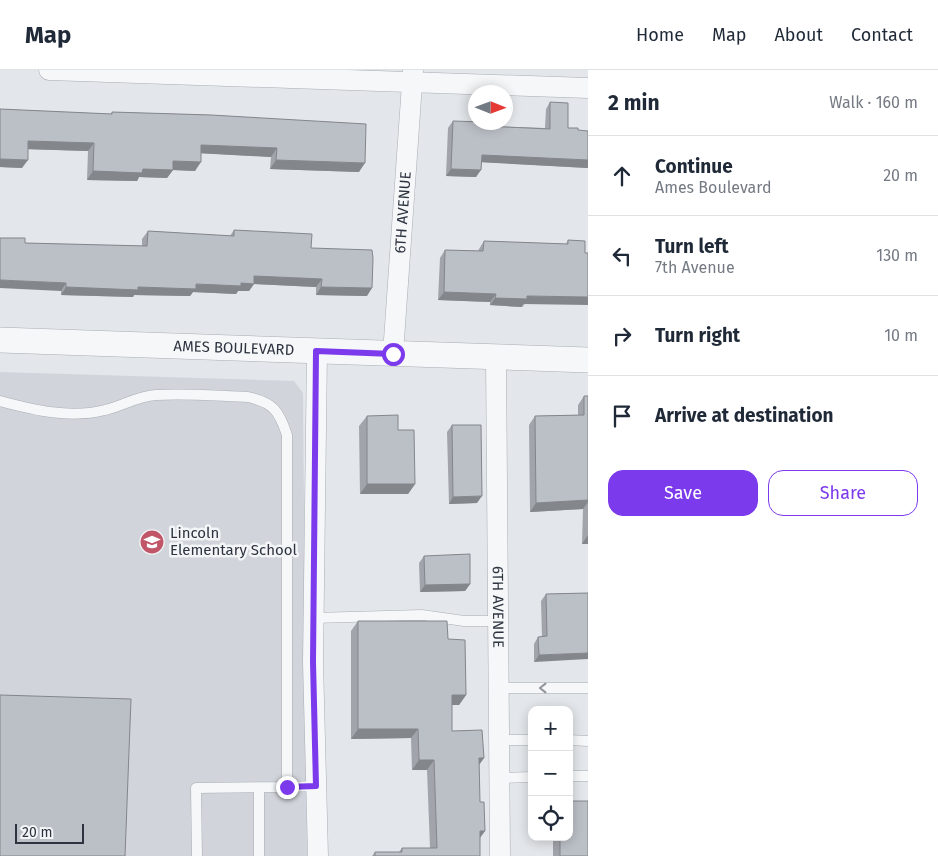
<!DOCTYPE html>
<meta charset="utf-8">
<style>
body{margin:0;font-family:"Fira Sans",sans-serif;background:#f6f6f7;color:#1f2937}
.controls{position:absolute;right:15px;bottom:15px;display:grid;overflow:hidden;border-radius:10px;box-shadow:0 2px 12px #0003}
.controls button{width:45px;height:45px;display:grid;place-items:center;padding:0;border:0;border-bottom:1px solid #e0e1e3;background:#fff;color:#1f2937;font:25px sans-serif}
.compass{position:absolute;left:468px;top:15px;width:45px;height:45px;border-radius:50%;background:#fff;box-shadow:0 2px 12px #0003;rotate:91deg}
.scale{position:absolute;left:15px;bottom:12px;width:69px;box-sizing:border-box;padding-left:5px;border:2px solid #2d3440;border-top:0;font-size:14px;line-height:18px;white-space:nowrap;color:#2d3440;-webkit-text-stroke:4px #f3f5f7;paint-order:stroke}
.stop{position:absolute;width:15px;height:15px;margin:-11px;border:4px solid #7c3aed;border-radius:50%;background:#fff}
.stop.end{background:#7c3aed;border-color:#fff;box-shadow:0 1px 5px #0008}
.list{margin:0;padding:0;list-style:none}
h2{display:flex;justify-content:space-between;align-items:center;height:65px;margin:0;padding:0 20px;font-size:21px}
h2 small{font-size:16px;font-weight:400;color:#747a83}
.list li{display:grid;grid-template-columns:32px 1fr auto;gap:15px;align-items:center;box-sizing:border-box;height:80px;padding:0 20px;border-top:1px solid #e0e1e3}
.list b{display:block;font-size:19px;white-space:nowrap}
.list p{margin:0;font-size:16px;white-space:nowrap;color:#747a83}
.list em{font-size:16px;font-style:normal;color:#747a83}
.actions{display:flex;gap:10px;padding:15px 20px}
.actions a{flex:1;padding:11px 0;border:1px solid #7c3aed;border-radius:15px;text-align:center;font-size:18px;color:#7c3aed}
.actions .main{background:#7c3aed;color:#fff}
.icon{flex:none;width:28px;height:28px;fill:none;stroke:currentColor;stroke-width:2;stroke-linecap:round;stroke-linejoin:round}
.map{position:relative;flex:none;width:588px;height:786px;overflow:hidden}
header{display:flex;align-items:center;gap:30px;box-sizing:border-box;height:70px;padding:0 25px;background:#fff;border-bottom:1px solid #e0e1e3}
header strong{font-size:24px}
nav{display:flex;gap:28px;margin-inline-start:auto;font-size:18px}
main{display:flex}
aside{flex:1;background:#fff}
.map>svg:first-child{display:block}
</style>
<header>
<strong>Map</strong>
<nav><a>Home</a><a>Map</a><a>About</a><a>Contact</a></nav>
</header>
<main>
<div class="map">
<svg width="588" height="786" viewBox="0 0 588 786">
<rect width="100%" height="100%" fill="#e3e6ea"/>
<polygon fill="#d1d5db" points="0,302 294,311 303,323 307,786 0,786"/>
<g fill="none" stroke-linecap="round" stroke-linejoin="round">
<defs>
<g id="service">
<path d="M0,331C34,340 70,349 105,340C123,336 137,326 156,325C186,323 218,326 248,327C274,333 279,341 287,365V717L196,718L197,786"/>
<polyline points="313,548 422,545 464,551 498,551"/>
<polyline points="499,618 588,618"/>
<polyline points="499,670 532,670"/>
<polyline points="569,670 588,671"/>
<polyline points="569,706 588,706"/>
<polyline points="500,708 532,707"/>
<polyline points="287,717 316,716"/>
<polyline points="259,718 259,786"/>
</g>
<g id="minor">
<polyline points="49,0 588,18"/>
<polyline points="317,281 313,592 318,786"/>
<path id="s1" d="M393,284L413,0"/>
<path id="s2" d="M496,287L500,786"/>
</g>
<g id="tertiary">
<path id="s3" d="M0,270L588,290"/>
</g>
</defs>
<use href="#service" stroke="#a9adb4" stroke-width="11"/>
<use href="#minor" stroke="#a9adb4" stroke-width="21"/>
<use href="#tertiary" stroke="#a9adb4" stroke-width="26"/>
<use href="#service" stroke="#f5f7f8" stroke-width="10"/>
<use href="#minor" stroke="#f5f7f8" stroke-width="20"/>
<use href="#tertiary" stroke="#f5f7f8" stroke-width="25"/>
</g>
<g fill="#a1a4aa">
<polygon points="550,32 568,58 578,60 588,98 482,92 476,107 446,106 448,58 453,51 483,56 545,58 546,39"/>
<polygon points="0,39 111,44 112,42 211,45 359,102 270,99 271,87 201,83 195,101 173,100 167,108 139,107 137,111 87,110 88,81 28,79 22,98 0,97"/>
<polygon points="234,160 311,178 367,226 316,225 316,217 254,214 249,221 238,221 236,224 193,222 190,226 134,225 133,227 61,225 61,221 25,173 142,176 142,169 148,161 230,166"/>
<polygon points="568,170 585,171 522,237 490,235 490,232 438,230 440,188 445,180 478,181 479,179 484,171 566,174"/>
<polygon points="584,326 588,326 588,474 582,474 583,439 530,442 529,355 535,346 578,345 578,335"/>
<polygon points="367,346 398,360 415,414 408,424 360,424 359,356"/>
<polygon points="452,355 477,433 449,434 447,362"/>
<polygon points="424,486 470,514 465,521 420,522 419,493"/>
<polygon points="588,523 534,592 534,574 538,567 542,567 541,531 546,524"/>
<polygon points="358,551 448,569 466,625 459,635 452,635 452,661 484,688 479,694 480,732 485,761 480,768 480,786 372,786 375,782 399,782 402,778 430,778 427,700 412,700 411,668 351,669 351,561"/>
<polygon points="572,731 588,786 553,786 553,769 545,770 545,767 569,767 569,736"/>
</g>
<g fill="#83868b">
<polygon points="28,71 94,73 88,81 22,79"/>
<polygon points="201,75 277,78 271,87 195,83"/>
<polygon points="482,85 588,90 588,98 477,92"/>
<polygon points="0,89 28,90 22,98 0,97"/>
<polygon points="276,90 365,93 359,102 270,99"/>
<polygon points="173,91 201,92 195,101 173,100 167,108 139,107 137,111 87,110 93,101 143,99"/>
<polygon points="451,99 481,100 476,107 446,106"/>
<polygon points="254,206 322,209 316,217 254,214 249,221 238,221 236,224 193,222 190,226 134,225 133,227 61,225 66,217 138,217 241,213"/>
<polygon points="0,210 66,213 61,221 0,218"/>
<polygon points="321,217 372,218 367,226 316,225"/>
<polygon points="444,222 496,224 490,232 438,230"/>
<polygon points="527,226 588,227 588,235 523,234 522,237 490,235 495,228"/>
<polygon points="367,414 415,414 408,424 360,424"/>
<polygon points="482,426 477,433 449,434 453,427"/>
<polygon points="588,430 588,432 583,439 530,442 536,433"/>
<polygon points="588,465 588,474 582,474"/>
<polygon points="470,514 465,521 420,522 425,515"/>
<polygon points="588,583 588,589 534,592 539,585"/>
<polygon points="452,625 466,625 459,635 445,635"/>
<polygon points="358,659 418,659 411,668 351,669"/>
<polygon points="479,688 484,688 477,698"/>
<polygon points="419,690 434,690 427,700 412,700"/>
<polygon points="480,761 485,761 478,770"/>
<polygon points="546,767 555,767 553,769 545,770"/>
</g>
<g fill="#bbbfc6" stroke="#83868b">
<polygon points="550,32 568,33 568,58 578,58 578,60 588,61 588,90 482,85 481,100 451,99 453,51 483,52 483,56 550,59"/>
<polygon points="0,39 112,44 112,42 211,45 366,54 365,93 276,90 277,78 201,75 201,92 173,91 173,100 143,99 142,103 93,101 94,73 28,71 28,90 0,89"/>
<polygon points="234,160 312,164 311,178 372,180 373,188 372,218 321,217 322,209 254,206 254,214 241,213 241,216 196,214 196,219 138,217 138,220 66,217 66,213 0,210 0,168 25,168 25,173 147,176 148,161 234,166"/>
<polygon points="568,170 585,171 585,183 588,183 588,227 527,226 527,229 495,228 496,224 444,222 445,180 483,181 484,171 568,174"/>
<polygon points="584,326 588,326 588,430 536,433 535,346 584,345"/>
<polygon points="398,345 398,360 414,360 415,414 367,414 367,346"/>
<polygon points="452,355 481,355 482,426 453,427"/>
<polygon points="470,484 470,514 425,515 424,486"/>
<polygon points="588,523 588,583 539,585 538,567 547,566 546,524"/>
<polygon points="358,551 447,551 448,569 465,570 466,625 452,625 452,661 482,660 484,688 479,688 480,732 484,732 485,761 480,761 480,786 375,786 375,782 402,782 402,778 437,778 434,690 419,690 418,659 358,659"/>
<polygon points="0,625 131,629 125,786 0,786"/>
<polygon points="572,731 588,731 588,786 560,786 560,767 569,767 569,740 572,740"/>
</g>
<defs><path id="oneway-chevron" d="M-2-3.5L2.5 0L-2 3.5" fill="none" stroke-width="1.6" stroke-linecap="round" stroke-linejoin="round" transform="scale(1.25)"/></defs>
<use stroke="#91969c" href="#oneway-chevron" transform="translate(543 618) rotate(180)"/>
<g fill="none" stroke-linecap="round" stroke-linejoin="round">
<polyline stroke="#7c3aed" stroke-width="6" points="287,717 316,716 313,592 316,281 393,284"/>
</g>
<defs>
<symbol id="school-disc" viewBox="-11 -11 22 22"><circle r="9.5" fill="#c15668" stroke="#f3f5f7"/><path d="M0-5L7-2L0 1L-7-2ZM-4 1L0 2.5L4 1V4Q0 6-4 4Z" fill="#fff"/></symbol>
</defs>
<g fill-rule="evenodd">
<use href="#school-disc" x="138" y="458" width="28" height="28"/>
</g>
<g text-anchor="middle" dominant-baseline="central" stroke-width="5" stroke-linejoin="round" paint-order="stroke">
<g font-size="15" fill="#2d3440" stroke="#f3f5f7">
<text stroke="none"><textPath href="#s1" startOffset="142">6TH AVENUE</textPath></text>
<text stroke="none"><textPath href="#s3" startOffset="234">AMES BOULEVARD</textPath></text>
<text stroke="none"><textPath href="#s2" startOffset="250">6TH AVENUE</textPath></text>
</g>
<g font-size="15" fill="#2d3440" stroke="#f3f5f7" text-anchor="start">
<text x="170" y="463">Lincoln<tspan x="170" dy="17">Elementary School</tspan></text>
</g>
</g>
</svg>
<div class="controls">
<button>+</button>
<button>−</button>
<button><svg class="icon" aria-label="locate" viewBox="0 0 24 24"><circle cx="12" cy="12" r="6"/><path d="M12 2v4M12 18v4M2 12h4M18 12h4"/></svg></button>
</div>
<svg class="compass" viewBox="-18 -18 36 36"><path d="M0-13l5 13h-10z" fill="#e53935"/><path d="M0 13l5-13h-10z" fill="#747a83"/></svg>
<div class="scale">20 m</div>
<div class="stop" style="left:393px;top:284px"></div>
<div class="stop end" style="left:287px;top:717px"></div>
</div>
<aside>
<h2>2 min<small>Walk · 160 m</small></h2>
<ul class="list">
<li><svg class="icon" aria-label="ahead" viewBox="0 0 24 24"><path d="M12 20V5M6 11l6-6 6 6"/></svg><div><b>Continue</b><p>Ames Boulevard</p></div><em>20 m</em></li>
<li><svg class="icon" aria-label="left" viewBox="0 0 24 24"><path d="M17 20v-9H6M10 6l-5 5 5 5"/></svg><div><b>Turn left</b><p>7th Avenue</p></div><em>130 m</em></li>
<li><svg class="icon" aria-label="right" viewBox="0 0 24 24"><path d="M7 20v-9h11M14 6l5 5-5 5"/></svg><div><b>Turn right</b></div><em>10 m</em></li>
<li><svg class="icon" aria-label="arrive" viewBox="0 0 24 24"><path d="M6 21V4h12l-3 4 3 4H6"/></svg><div><b>Arrive at destination</b></div></li>
</ul>
<div class="actions"><a class="main">Save</a><a>Share</a></div>
</aside>
</main>
